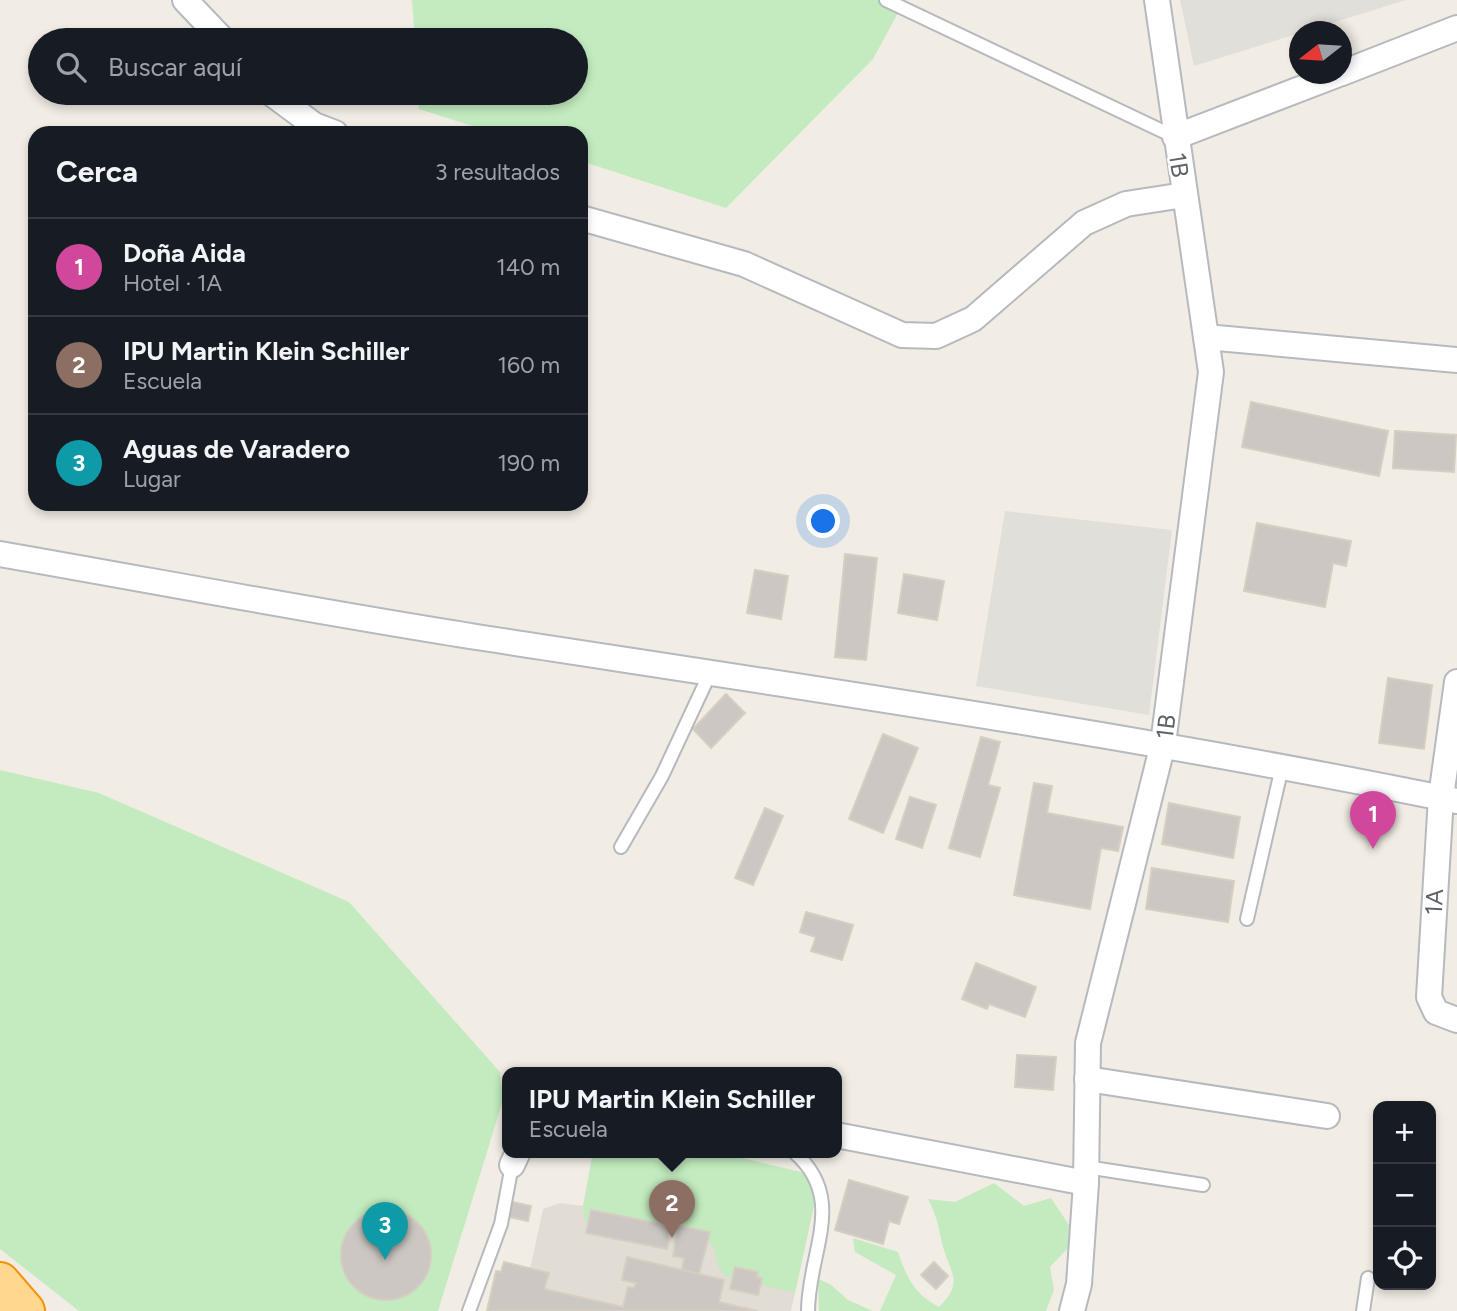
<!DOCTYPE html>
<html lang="es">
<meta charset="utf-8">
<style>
body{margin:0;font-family:Figtree,sans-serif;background:#20242c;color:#f1f3f6}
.controls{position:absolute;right:21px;bottom:21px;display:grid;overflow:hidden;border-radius:14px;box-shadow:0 4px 10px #0003}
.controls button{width:63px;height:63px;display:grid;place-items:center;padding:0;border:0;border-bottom:2px solid #363941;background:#171b24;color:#f1f3f6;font:35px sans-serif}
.compass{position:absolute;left:1289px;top:21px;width:63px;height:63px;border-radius:50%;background:#171b24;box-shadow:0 4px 10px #0003;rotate:253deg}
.you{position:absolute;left:824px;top:522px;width:24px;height:24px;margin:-18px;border:5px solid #fff;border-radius:50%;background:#1a73e8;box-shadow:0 0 0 10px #1a73e833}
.badge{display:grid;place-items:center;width:46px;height:46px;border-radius:50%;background:#fc2025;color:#fff;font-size:23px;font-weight:700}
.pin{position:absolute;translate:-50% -58px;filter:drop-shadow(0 2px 4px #0008)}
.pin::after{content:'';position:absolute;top:37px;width:24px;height:21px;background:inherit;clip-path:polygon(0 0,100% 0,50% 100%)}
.popup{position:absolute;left:502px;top:1067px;width:340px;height:91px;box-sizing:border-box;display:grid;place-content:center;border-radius:14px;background:#171b24;filter:drop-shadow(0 2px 5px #0005);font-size:23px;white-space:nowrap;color:#9ea1a6}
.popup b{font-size:26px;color:#f1f3f6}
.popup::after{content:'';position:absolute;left:50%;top:100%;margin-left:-14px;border:14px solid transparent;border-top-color:#171b24}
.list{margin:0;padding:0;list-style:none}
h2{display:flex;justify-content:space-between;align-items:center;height:91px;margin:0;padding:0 28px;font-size:30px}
h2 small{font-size:23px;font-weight:400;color:#9ea1a6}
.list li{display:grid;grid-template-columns:46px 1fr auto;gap:21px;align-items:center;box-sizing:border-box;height:98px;padding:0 28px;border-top:2px solid #363941}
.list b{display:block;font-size:26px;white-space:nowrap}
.list p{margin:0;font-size:23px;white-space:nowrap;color:#9ea1a6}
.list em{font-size:23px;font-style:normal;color:#9ea1a6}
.icon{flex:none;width:38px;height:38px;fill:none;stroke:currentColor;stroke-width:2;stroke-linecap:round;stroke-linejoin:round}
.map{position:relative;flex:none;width:1457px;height:1311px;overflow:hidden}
.search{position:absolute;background:#171b24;box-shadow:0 4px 10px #0003;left:28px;top:28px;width:560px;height:77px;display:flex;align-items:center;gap:18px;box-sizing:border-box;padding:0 24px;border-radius:38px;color:#9ea1a6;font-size:26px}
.panel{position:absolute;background:#171b24;box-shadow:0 4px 10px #0003;left:28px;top:126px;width:560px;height:385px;border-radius:21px}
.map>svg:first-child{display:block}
</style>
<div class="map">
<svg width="1457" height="1311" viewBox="0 0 1457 1311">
<rect width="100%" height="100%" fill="#f1ede5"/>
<g fill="#e1dfd9">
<polygon points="1180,0 1406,0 1194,66"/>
<polygon points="1005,511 1172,530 1149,715 976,686"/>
</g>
<polygon fill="#e1dcd4" points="593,1152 715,1152 816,1196 791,1311 521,1311 543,1209 560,1203 583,1206"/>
<g fill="#c3ebbf">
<polygon points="412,0 905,0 873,59 726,208 581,161 581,133 494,133 419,109 418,93 576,93 576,40 415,40"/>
<polygon points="0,770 99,793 349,902 500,1072 503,1100 438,1311 79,1311 0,1249"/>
<polygon points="593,1152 716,1152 805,1173 816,1196 795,1293 725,1276 718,1266 714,1247 701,1239 688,1240 660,1230 608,1228 585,1222 583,1207"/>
<path d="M994,1183L1024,1206L1051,1198L1069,1225L1068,1248L1050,1267L1054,1290L1046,1311H880L896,1275L855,1252L853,1238L898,1252C907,1278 914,1294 939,1307C964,1282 951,1275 943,1247C938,1226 938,1219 928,1199L955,1202Z"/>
<polygon points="818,1279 830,1284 848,1300 873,1311 819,1311"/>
</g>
<g fill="#ccc7c2" stroke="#d6cec2" stroke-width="2">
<polygon points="1251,402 1388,431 1379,476 1242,447"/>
<polygon points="1395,431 1456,435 1454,472 1393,468"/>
<polygon points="1257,523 1351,541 1346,566 1333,563 1325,607 1244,591"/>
<polygon points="845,554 877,558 866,660 835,657"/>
<polygon points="755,570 788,576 781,619 747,613"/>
<polygon points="904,574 944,581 937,620 898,613"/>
<polygon points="1388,678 1432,685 1424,749 1379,743"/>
<polygon points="726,694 745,713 711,748 693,729"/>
<polygon points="883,734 918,748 883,833 849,819"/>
<polygon points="981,737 1000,742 988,785 1000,788 980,857 949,848"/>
<polygon points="1034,783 1052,786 1047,813 1123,827 1118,851 1101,848 1090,909 1014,895"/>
<polygon points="910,797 936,805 922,848 896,839"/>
<polygon points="1169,803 1240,817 1233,858 1162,844"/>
<polygon points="765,808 783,816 753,885 735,878"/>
<polygon points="1152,868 1234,881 1228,922 1146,909"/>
<polygon points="806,912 853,925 842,960 811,951 816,937 800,932"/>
<polygon points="976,963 1036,987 1025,1017 989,1004 987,1009 962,999"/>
<polygon points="1017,1055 1056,1057 1053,1090 1015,1087"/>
<polygon points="849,1180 908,1197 899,1224 889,1221 883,1244 835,1230"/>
<polygon points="512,1202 531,1206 528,1221 509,1217"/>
<polygon points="591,1210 671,1226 667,1249 586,1233"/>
<circle cx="386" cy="1255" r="45"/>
<polygon points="678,1226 710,1232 699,1274 682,1270 684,1258 673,1256"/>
<polygon points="627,1257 724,1280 719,1302 757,1311 487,1311 496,1271 501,1272 504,1262 549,1273 544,1289 623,1307 628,1287 634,1288 636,1283 622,1280"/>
<polygon points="934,1262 948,1276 936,1289 921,1275"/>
<polygon points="735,1267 758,1272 757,1277 762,1278 758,1295 730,1289"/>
</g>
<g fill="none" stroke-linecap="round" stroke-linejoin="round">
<defs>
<g id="lane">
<polyline points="886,0 1175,137"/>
<polyline points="621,847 662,776 711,671"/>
<polyline points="1247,919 1282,767"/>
<path d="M794,1152C848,1199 808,1252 808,1311"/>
<polyline points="1086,1167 1203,1185"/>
<polyline points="469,1311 501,1224 512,1165"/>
<polyline points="1363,1311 1368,1278"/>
</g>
<g id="street">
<polyline points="185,0 223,40"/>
<polyline points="1342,73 1457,28"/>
<polyline points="271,93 314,125 335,133"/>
<polyline points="1175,137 1339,74"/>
<polyline points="581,218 744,264 902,335 936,336 973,319 1084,223 1126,204 1184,195"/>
<polyline points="1206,337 1457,360"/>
<path d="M0,554C161,582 322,613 483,638C808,688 1134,735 1457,801"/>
<polyline points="1457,682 1441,797 1429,997 1436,1012 1457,1020"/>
<polyline points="1087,1079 1327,1116"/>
<polyline points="836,1135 1086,1183"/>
<polyline points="512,1165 518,1152"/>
<path id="s1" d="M1072,1311L1079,1284L1086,1183L1088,1043L1163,744L1211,372L1157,0"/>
</g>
<polyline id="highway" points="0,1282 25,1311"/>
</defs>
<use href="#lane" stroke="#b6b9bd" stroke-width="16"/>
<use href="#street" stroke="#b6b9bd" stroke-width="28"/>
<use href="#highway" stroke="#f69000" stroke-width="42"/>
<use href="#lane" stroke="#fff" stroke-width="12"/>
<use href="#street" stroke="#fff" stroke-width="24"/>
<use href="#highway" stroke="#ffd78e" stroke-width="38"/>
</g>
<g text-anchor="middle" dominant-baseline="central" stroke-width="5" stroke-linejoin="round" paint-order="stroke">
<g font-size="24" fill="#5d6267" stroke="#fff">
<text transform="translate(1179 165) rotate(81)">1B</text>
<text stroke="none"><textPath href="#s1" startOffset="595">1B</textPath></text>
<text transform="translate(1434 902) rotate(-87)">1A</text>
</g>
</g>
</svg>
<div class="controls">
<button>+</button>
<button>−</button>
<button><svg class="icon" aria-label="locate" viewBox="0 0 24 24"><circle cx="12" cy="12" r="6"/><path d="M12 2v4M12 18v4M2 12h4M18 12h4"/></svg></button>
</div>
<svg class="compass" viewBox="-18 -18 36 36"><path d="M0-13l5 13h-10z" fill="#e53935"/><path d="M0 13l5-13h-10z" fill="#9ea1a6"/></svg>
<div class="you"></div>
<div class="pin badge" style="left:1373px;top:849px;background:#d1479c">1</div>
<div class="pin badge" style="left:672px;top:1238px;background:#8d6e63">2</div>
<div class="popup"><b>IPU Martin Klein Schiller</b>Escuela</div>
<div class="pin badge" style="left:385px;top:1260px;background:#0f9aa8">3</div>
<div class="search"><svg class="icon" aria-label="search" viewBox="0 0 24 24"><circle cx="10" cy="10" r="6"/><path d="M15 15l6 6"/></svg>Buscar aquí</div>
<section class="panel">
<h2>Cerca<small>3 resultados</small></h2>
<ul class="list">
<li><span class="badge" style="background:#d1479c">1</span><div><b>Doña Aida</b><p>Hotel · 1A</p></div><em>140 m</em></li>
<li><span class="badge" style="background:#8d6e63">2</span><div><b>IPU Martin Klein Schiller</b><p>Escuela</p></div><em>160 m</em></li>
<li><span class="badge" style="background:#0f9aa8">3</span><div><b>Aguas de Varadero</b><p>Lugar</p></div><em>190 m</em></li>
</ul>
</section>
</div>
